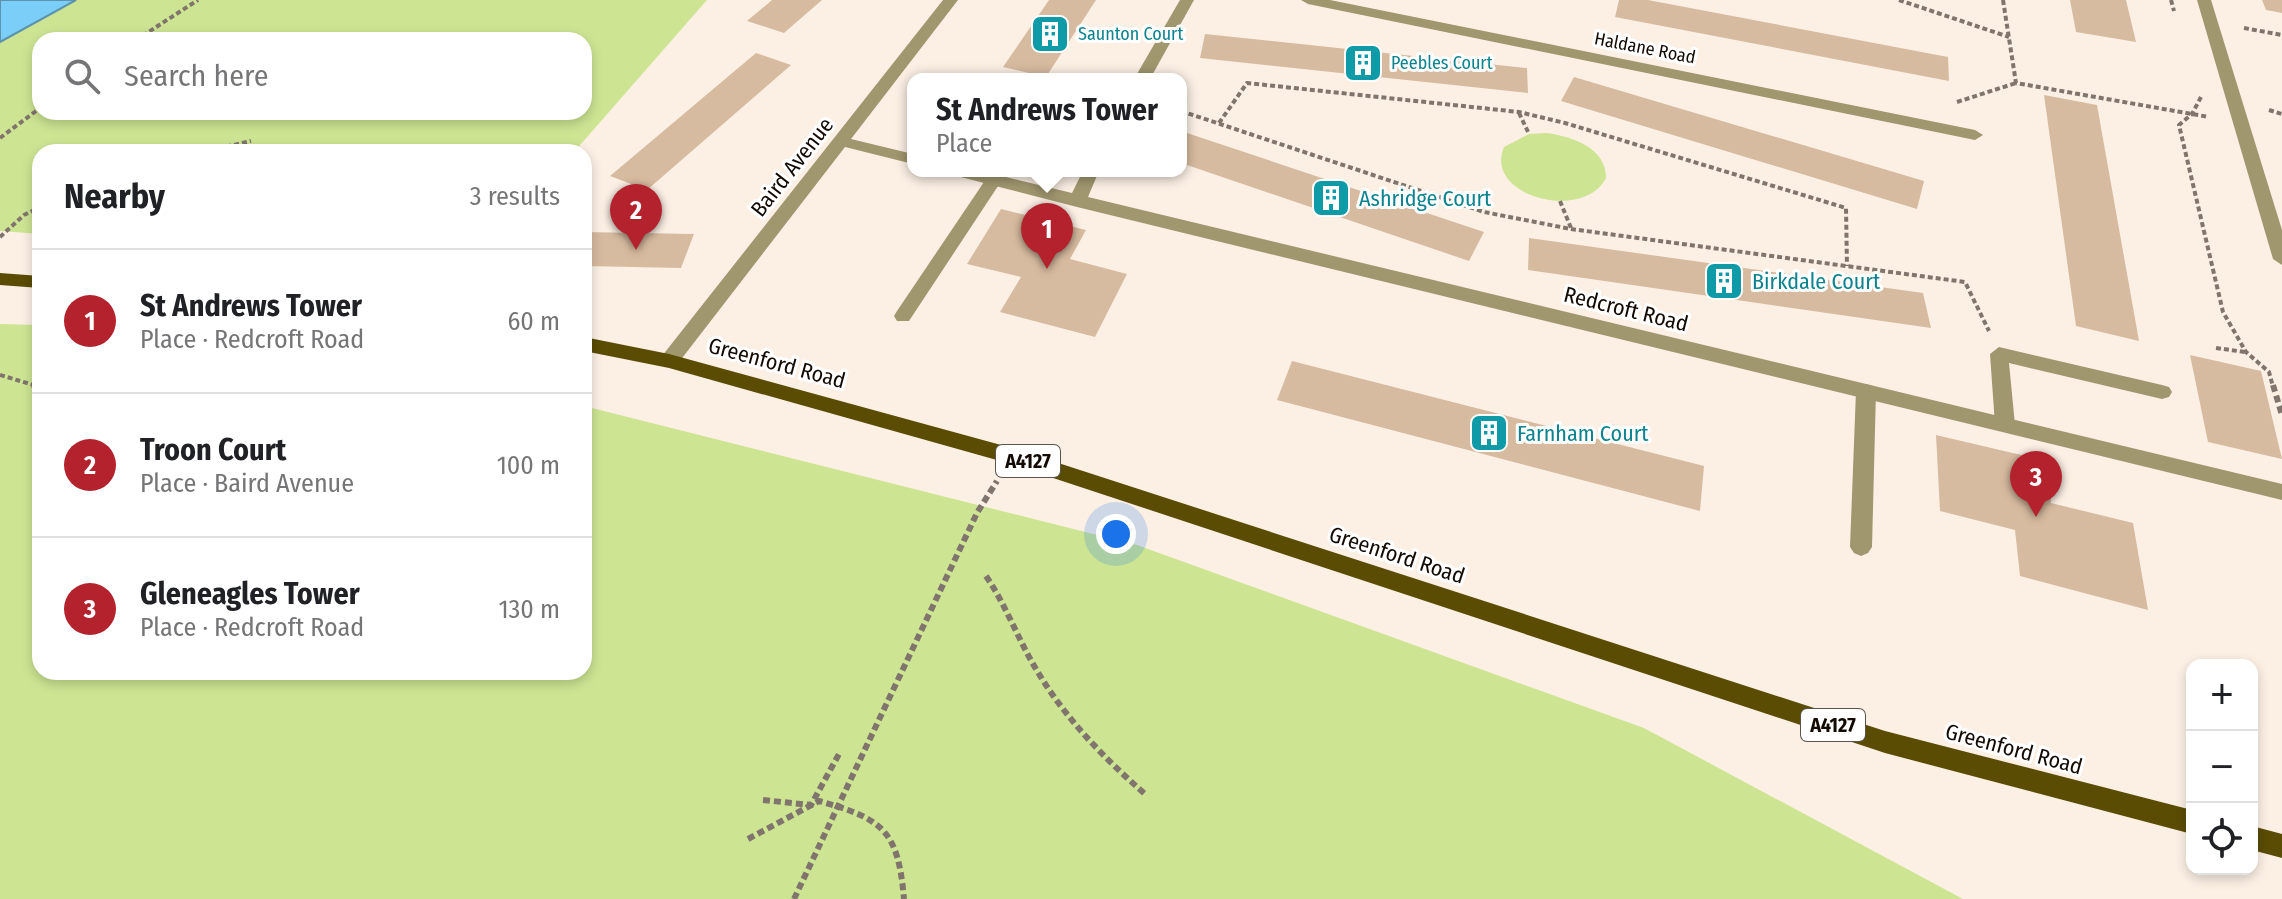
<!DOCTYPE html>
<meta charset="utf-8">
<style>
body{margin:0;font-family:"Fira Sans Condensed",sans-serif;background:#f6f6f6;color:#202124}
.controls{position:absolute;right:24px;bottom:24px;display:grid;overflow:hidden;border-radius:16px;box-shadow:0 4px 12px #0003}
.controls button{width:72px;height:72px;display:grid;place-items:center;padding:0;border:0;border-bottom:2px solid #e0e0e0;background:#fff;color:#202124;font:40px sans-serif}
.you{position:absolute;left:1116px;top:534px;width:28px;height:28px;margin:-20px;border:6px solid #fff;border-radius:50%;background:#1a73e8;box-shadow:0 0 0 12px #1a73e833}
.badge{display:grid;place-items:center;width:52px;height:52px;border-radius:50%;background:#b3222d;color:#fff;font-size:26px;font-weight:700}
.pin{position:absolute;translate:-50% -66px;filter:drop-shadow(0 2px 4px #0008)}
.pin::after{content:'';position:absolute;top:42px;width:28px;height:24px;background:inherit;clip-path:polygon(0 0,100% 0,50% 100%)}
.popup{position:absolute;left:907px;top:73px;width:280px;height:104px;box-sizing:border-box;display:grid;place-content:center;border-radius:16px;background:#fff;filter:drop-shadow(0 2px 6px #0005);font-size:26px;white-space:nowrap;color:#757577}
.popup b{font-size:30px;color:#202124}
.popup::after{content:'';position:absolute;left:50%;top:100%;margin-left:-16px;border:16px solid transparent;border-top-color:#fff}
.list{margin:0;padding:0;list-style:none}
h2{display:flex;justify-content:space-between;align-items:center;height:104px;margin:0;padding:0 32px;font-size:34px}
h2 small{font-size:26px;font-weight:400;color:#757577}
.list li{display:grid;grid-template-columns:52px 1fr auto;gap:24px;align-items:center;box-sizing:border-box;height:144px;padding:0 32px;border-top:2px solid #e0e0e0}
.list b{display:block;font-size:30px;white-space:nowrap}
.list p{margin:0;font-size:26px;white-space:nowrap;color:#757577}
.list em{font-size:26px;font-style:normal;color:#757577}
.icon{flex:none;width:44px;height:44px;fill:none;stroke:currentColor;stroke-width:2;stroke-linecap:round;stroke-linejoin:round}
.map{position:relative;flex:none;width:2282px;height:899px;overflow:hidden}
.search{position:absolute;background:#fff;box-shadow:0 4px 12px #0003;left:32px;top:32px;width:560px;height:88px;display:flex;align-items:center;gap:20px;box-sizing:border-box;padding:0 28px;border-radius:24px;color:#757577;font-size:30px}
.panel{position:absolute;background:#fff;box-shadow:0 4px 12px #0003;left:32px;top:144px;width:560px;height:536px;border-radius:24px}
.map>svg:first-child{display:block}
</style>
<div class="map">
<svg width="2282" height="899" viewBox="0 0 2282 899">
<rect width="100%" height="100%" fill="#fcf0e5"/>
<g fill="#cde593" fill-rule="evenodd">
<path d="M0,0H707L574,152H40V234L0,231ZM40,40H584V112H40Z"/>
<path d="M1547,133C1572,137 1606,147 1606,178C1584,222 1483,197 1504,147L1529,134Z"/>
<polygon points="0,324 40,325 40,672 584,672 584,406 1137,545 1644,728 1963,899 0,899"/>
</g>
<polygon fill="#7bcef8" stroke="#5c93ae" stroke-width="2" points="0,0 76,0 0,42"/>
<g fill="#d7bba0">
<polygon points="772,0 822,0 784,33 747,21"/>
<polygon points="1049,0 1096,0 1046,77 1003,67"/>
<polygon points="1619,0 1648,0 1948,57 1949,81 1615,17"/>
<polygon points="2070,0 2126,0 2136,42 2076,32"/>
<polygon points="2262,0 2282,0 2282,13 2266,10"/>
<polygon points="1205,34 1527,68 1528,93 1200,58"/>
<polygon points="756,53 791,65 647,190 610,176"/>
<polygon points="1574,77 1924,181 1917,209 1561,101"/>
<polygon points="2044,95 2097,105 2139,341 2076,326"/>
<polygon points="1181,131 1484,232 1469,261 1181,163"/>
<polygon points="1001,209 1086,230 1070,259 1127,274 1095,337 1000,312 1021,277 967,264"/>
<polygon points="584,232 694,234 681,268 584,266"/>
<polygon points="1529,238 1923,293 1931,328 1528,270"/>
<polygon points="2190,355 2261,371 2282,459 2208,442"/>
<polygon points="1292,361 1704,466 1700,511 1277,400"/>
<polygon points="1936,435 2047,461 2051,503 2133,523 2148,610 2020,576 2015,530 1940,511"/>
</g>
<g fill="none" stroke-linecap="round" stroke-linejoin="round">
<g stroke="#80756c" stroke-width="4" stroke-dasharray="5 3" stroke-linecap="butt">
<polyline points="1899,0 2009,37"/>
<polyline points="2003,0 2016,83 2209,117"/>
<polyline points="2171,0 2174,11"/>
<polyline points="2244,28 2282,35"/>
<polyline points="136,40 198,0"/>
<polyline points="2201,97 2192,114 2179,125 2223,312 2246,352 2269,372 2273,387"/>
<polyline points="1957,102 2016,83"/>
<polyline points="2269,110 2282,114"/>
<polyline points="1181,111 1484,212 1571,229 1965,282 1989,331"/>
<polyline points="1519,113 1529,134"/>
<polyline points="1219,123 1247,83 1519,112 1565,123 1846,208 1847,266"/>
<polyline points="0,138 40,108"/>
<polyline points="203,152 251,141"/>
<polyline points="1560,201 1571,228"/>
<polyline points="0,237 24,215 40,207"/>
<polyline points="2216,348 2245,352"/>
<polyline points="0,375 37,386"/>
</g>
<g stroke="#80756c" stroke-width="6" stroke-dasharray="7 4" stroke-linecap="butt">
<polyline points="32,385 37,386"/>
<polyline points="2273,385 2282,415"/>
<path d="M986,576C1007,607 1019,642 1039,674C1067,720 1104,758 1145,794"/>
<polyline points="763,800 811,805 839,754"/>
<path d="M748,839L819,801C884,819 898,831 904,899"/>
<polyline points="794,899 977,513 997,481"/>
</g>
<g fill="#a0976f" fill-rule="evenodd">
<polygon points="994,175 1002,180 909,321 897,321 894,316 897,311 988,176"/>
<polygon points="1999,347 2162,385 2169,387 2172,392 2169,397 2162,399 2009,363 2015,425 2012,430 1998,430 1995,425 1990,354"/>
<polygon points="1866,384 1873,386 1876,391 1872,547 1868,553 1861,556 1854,553 1850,547 1856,391 1859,386"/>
</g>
<g fill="#a0976f" fill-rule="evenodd">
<polygon points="943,0 958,0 851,139 913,154 913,164 845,147 676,366 662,366 660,361 662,356"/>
<polygon points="1180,0 1194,0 1150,79 1134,79"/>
<polygon points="1301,0 1330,0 1975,130 1983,135 1975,140 1308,4"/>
<polygon points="2197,0 2211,0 2282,230 2282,265 2273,259"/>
<polygon points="951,171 981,171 1072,193 1083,171 1099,171 1088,197 2282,484 2282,500 1077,207 953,175"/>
</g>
<g fill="#5a4c03" fill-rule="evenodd">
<polygon points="0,273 40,276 40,288 0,285"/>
<polygon points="584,337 669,354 1012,448 1885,731 2192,810 2192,834 1885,753 1011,464 669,368 584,351"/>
<polygon points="2252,826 2282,834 2282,858 2252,850"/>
</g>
</g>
<defs>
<symbol id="building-square" viewBox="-11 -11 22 22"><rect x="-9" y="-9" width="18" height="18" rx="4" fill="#0f9aa8" stroke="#fff"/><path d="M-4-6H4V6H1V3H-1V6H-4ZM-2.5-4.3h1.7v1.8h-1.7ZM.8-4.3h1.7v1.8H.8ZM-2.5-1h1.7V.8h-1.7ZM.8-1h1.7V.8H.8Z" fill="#fff"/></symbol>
</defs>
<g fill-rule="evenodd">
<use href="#building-square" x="1028" y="12" width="44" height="44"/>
<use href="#building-square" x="1341" y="41" width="44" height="44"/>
<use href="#building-square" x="1309" y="176" width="44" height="44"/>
<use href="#building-square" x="1702" y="259" width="44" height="44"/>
<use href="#building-square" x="1467" y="411" width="44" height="44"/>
</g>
<g text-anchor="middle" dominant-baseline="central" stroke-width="6" stroke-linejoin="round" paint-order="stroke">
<g font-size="18" fill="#0d838f" stroke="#fff" text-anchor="start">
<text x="1078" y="34">Saunton Court</text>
<text x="1391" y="63">Peebles Court</text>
</g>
<g font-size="18" fill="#130a03" stroke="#fff">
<text transform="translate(1645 48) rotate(11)">Haldane Road</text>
</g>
<g fill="#fff" stroke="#5a544f" stroke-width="2">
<rect x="996" y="445" width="64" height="32" rx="6"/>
<rect x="1801" y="709" width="64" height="32" rx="6"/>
</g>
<g font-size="20" font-weight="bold" fill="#130a03">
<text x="1028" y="461">A4127</text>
<text x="1833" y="725">A4127</text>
</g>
<g font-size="22" fill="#130a03" stroke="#fff">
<text transform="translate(792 167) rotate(-52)">Baird Avenue</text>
<text transform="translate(1626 309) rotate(14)">Redcroft Road</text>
<text transform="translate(777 363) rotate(15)">Greenford Road</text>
<text transform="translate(1397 555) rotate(18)">Greenford Road</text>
<text transform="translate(2014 749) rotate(15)">Greenford Road</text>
</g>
<g font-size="22" fill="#0d838f" stroke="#fff" text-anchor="start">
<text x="1359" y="198">Ashridge Court</text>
<text x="1752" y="281">Birkdale Court</text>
<text x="1517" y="433">Farnham Court</text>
</g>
</g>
</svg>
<div class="controls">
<button>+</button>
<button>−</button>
<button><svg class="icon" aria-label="locate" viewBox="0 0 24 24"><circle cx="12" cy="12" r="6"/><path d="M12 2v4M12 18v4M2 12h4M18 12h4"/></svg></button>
</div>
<div class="you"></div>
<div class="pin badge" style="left:1047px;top:269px">1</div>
<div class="popup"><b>St Andrews Tower</b>Place</div>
<div class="pin badge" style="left:636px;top:250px">2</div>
<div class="pin badge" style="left:2036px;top:517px">3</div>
<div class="search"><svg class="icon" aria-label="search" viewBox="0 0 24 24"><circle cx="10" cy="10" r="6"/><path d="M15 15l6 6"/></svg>Search here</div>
<section class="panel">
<h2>Nearby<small>3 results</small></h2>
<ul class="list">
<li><span class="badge">1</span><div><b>St Andrews Tower</b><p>Place · Redcroft Road</p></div><em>60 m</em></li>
<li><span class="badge">2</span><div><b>Troon Court</b><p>Place · Baird Avenue</p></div><em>100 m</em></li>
<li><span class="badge">3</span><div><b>Gleneagles Tower</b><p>Place · Redcroft Road</p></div><em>130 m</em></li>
</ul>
</section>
</div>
